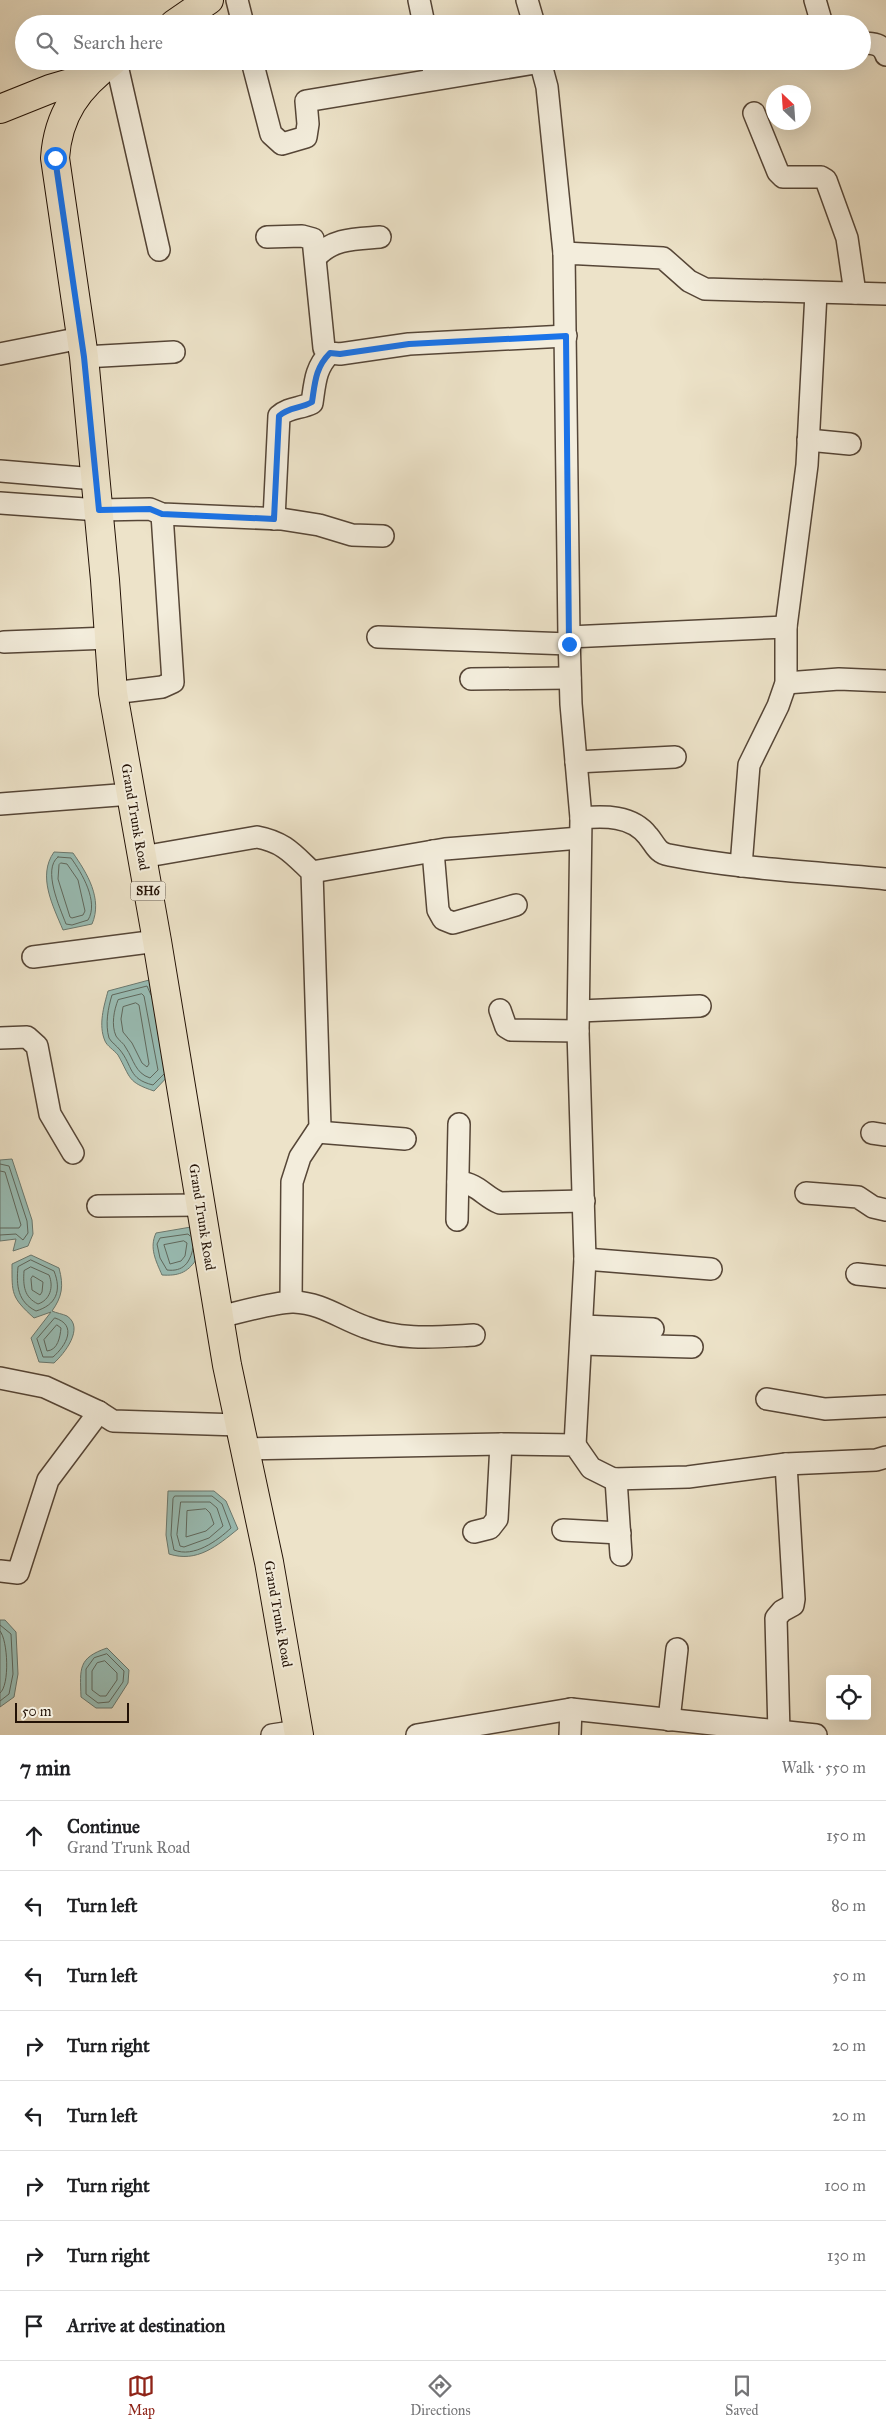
<!DOCTYPE html>
<meta charset="utf-8">
<style>
body{margin:0;font-family:"IM FELL Great Primer",serif;background:#f2f2f2;color:#202124}
.controls{position:absolute;right:15px;bottom:15px;display:grid;overflow:hidden;border-radius:5px;box-shadow:0 5px 20px #0002}
.controls button{width:45px;height:45px;display:grid;place-items:center;padding:0;border:0;border-bottom:1px solid #e0e0e0;background:#fff;color:#202124;font:25px sans-serif}
.compass{position:absolute;left:766px;top:85px;width:45px;height:45px;border-radius:50%;background:#fff;box-shadow:0 5px 20px #0002;rotate:335deg}
.scale{position:absolute;left:15px;bottom:12px;width:114px;box-sizing:border-box;padding-left:5px;border:2px solid #231206;border-top:0;font-size:14px;line-height:18px;white-space:nowrap;color:#231206;-webkit-text-stroke:4px #f3eddc;paint-order:stroke}
.stop{position:absolute;width:15px;height:15px;margin:-11px;border:4px solid #1a73e8;border-radius:50%;background:#fff}
.stop.end{background:#1a73e8;border-color:#fff;box-shadow:0 1px 5px #0008}
.list{margin:0;padding:0;list-style:none}
h2{display:flex;justify-content:space-between;align-items:center;height:65px;margin:0;padding:0 20px;font-size:21px}
h2 small{font-size:16px;font-weight:400;color:#757577}
.list li{display:grid;grid-template-columns:32px 1fr auto;gap:15px;align-items:center;box-sizing:border-box;height:70px;padding:0 20px;border-top:1px solid #e0e0e0}
.list b{display:block;font-size:19px;white-space:nowrap}
.list p{margin:0;font-size:16px;white-space:nowrap;color:#757577}
.list em{font-size:16px;font-style:normal;color:#757577}
.icon{flex:none;width:28px;height:28px;fill:none;stroke:currentColor;stroke-width:2;stroke-linecap:round;stroke-linejoin:round}
.map{position:relative;flex:none;width:886px;height:1735px;overflow:hidden}
.search{position:absolute;background:#fff;box-shadow:0 5px 20px #0002;left:15px;right:15px;top:15px;height:55px;display:flex;align-items:center;gap:12px;box-sizing:border-box;padding:0 18px;border-radius:28px;color:#757577;font-size:19px}
.sheet{height:625px;background:#fff}
nav{display:flex;justify-content:space-around;align-items:center;box-sizing:border-box;height:70px;border-top:1px solid #e0e0e0;background:#fff;font-size:14px;color:#757577}
nav a{display:grid;justify-items:center;gap:2px}
nav .on{color:#8f2418}
.map>svg:first-child{display:block}
</style>
<div class="map">
<svg width="886" height="1735" viewBox="0 0 886 1735">
<rect width="100%" height="100%" fill="#ede3c9"/>
<filter id="stains"><feTurbulence type="fractalNoise" baseFrequency=".004" numOctaves="4"/><feColorMatrix values="0 0 0 0 .2 0 0 0 0 .09 0 0 0 0 .02 0 0 0 .5 -.17"/></filter>
<radialGradient id="worn" r=".72"><stop offset=".6" stop-color="#630" stop-opacity="0"/><stop offset="1" stop-color="#630" stop-opacity=".3"/></radialGradient>
<g fill="#99beb6" stroke="#6a7970">
<path d="M54,852L73,853C87,873 103,899 92,924L63,930C53,906 37,876 54,852Z"/>
<path d="M153,979L170,1074L154,1091C127,1082 131,1078 118,1055C114,1050 107,1046 105,1041C98,1025 104,1006 108,991Z"/>
<polygon points="12,1159 32,1220 33,1234 28,1246 13,1251 16,1239 0,1241 0,1160"/>
<path d="M191,1227L196,1260C187,1273 178,1276 162,1275C156,1261 149,1248 156,1233Z"/>
<path d="M31,1255L59,1268C64,1286 62,1297 52,1311C56,1313 63,1314 67,1316C85,1328 64,1354 54,1363L39,1362L31,1338L51,1312L34,1318C11,1297 12,1294 12,1264Z"/>
<path d="M168,1491H214L226,1501L238,1529C217,1546 197,1563 169,1554L166,1535Z"/>
<polygon points="0,1620 5,1620 16,1632 18,1674 14,1697 0,1707"/>
<path d="M107,1648L129,1670L128,1683L112,1708H96L81,1697C80,1668 78,1658 107,1648Z"/>
</g>
<g fill="none" stroke-linecap="round" stroke-linejoin="round">
<g stroke="#5e685e" stroke-width="1">
<path d="M58,857L71,858C82,873 99,902 88,920L72,925L66,924C60,908 42,869 58,857Z"/>
<polygon points="61,863 67,864 78,880 85,911 83,915 72,918 70,917 58,879 59,865"/>
<path d="M142,994L144,996L158,1070L150,1078C135,1073 134,1060 126,1048C124,1043 118,1040 116,1036C111,1025 114,1010 118,1000Z"/>
<path d="M151,995L147,986L112,995C108,1008 105,1024 109,1038C111,1042 117,1046 120,1050C133,1066 128,1079 153,1085L164,1074"/>
<polygon points="136,1003 139,1005 149,1064 147,1067 142,1063 132,1043 123,1032 121,1019 123,1007"/>
<polyline points="0,1164 9,1166 27,1221 28,1233 23,1240 16,1234 0,1235"/>
<polyline points="0,1171 5,1172 21,1225 19,1228 0,1228"/>
<path d="M190,1236L188,1234L160,1238L157,1244L160,1258L167,1270C183,1272 190,1263 193,1248"/>
<polygon points="184,1241 187,1243 185,1256 181,1261 170,1264 164,1245"/>
<path d="M31,1260L54,1271C62,1291 56,1305 36,1311C18,1302 16,1286 18,1267Z"/>
<path d="M31,1267L49,1275C54,1287 50,1300 38,1304C24,1297 23,1286 24,1271Z"/>
<polygon points="33,1276 43,1282 42,1292 40,1295 32,1290 31,1279"/>
<path d="M55,1318C78,1325 66,1346 53,1357H43L37,1339Z"/>
<path d="M57,1325L61,1328C60,1337 58,1350 47,1351L44,1340Z"/>
<path d="M175,1496H212L222,1504L231,1528C217,1541 194,1558 174,1550L171,1535L173,1499Z"/>
<polygon points="181,1502 210,1502 217,1508 223,1526 209,1538 184,1547 180,1546 177,1535"/>
<polygon points="206,1509 210,1513 214,1524 206,1531 186,1537 187,1511"/>
<polyline points="0,1625 11,1634 13,1674 9,1694 0,1701"/>
<path d="M0,1631C8,1640 10,1686 0,1693"/>
<polygon points="107,1654 124,1671 123,1682 109,1702 98,1703 86,1694 86,1669 94,1658"/>
<polygon points="105,1661 117,1673 117,1680 106,1696 100,1696 92,1690 92,1671 97,1663"/>
</g>
<defs>
<g id="minor">
<polyline points="237,0 243,24"/>
<polyline points="419,0 424,24"/>
<polyline points="527,0 534,24"/>
<polyline points="815,0 822,24"/>
<path d="M862,43C873,43 883,44 886,55"/>
<polyline points="116,61 159,250"/>
<polyline points="252,61 271,134 282,144 306,137 308,124 306,101 541,62"/>
<polyline points="432,61 435,79"/>
<polyline points="540,61 547,87 564,253"/>
<polyline points="754,113 778,172 783,177 821,177 826,180 847,238 855,293"/>
<polyline points="267,237 302,236 313,239 324,348 330,353 340,354 409,344 566,336"/>
<path d="M316,257C333,238 356,239 380,237"/>
<polyline points="0,354 81,338"/>
<polyline points="84,357 174,352"/>
<polyline points="808,440 850,444"/>
<polyline points="0,471 95,479"/>
<polyline points="0,503 99,510 150,509 162,514 281,519 319,525 352,535 383,536"/>
<path d="M274,519L279,416C289,407 300,409 312,403C315,383 315,368 330,353"/>
<polyline points="378,637 569,644"/>
<polyline points="569,637 786,627"/>
<polyline points="4,642 109,638"/>
<polyline points="471,679 570,678"/>
<polyline points="786,683 839,679 886,681"/>
<polyline points="113,693 162,687 173,682 162,514"/>
<polyline points="576,762 675,757"/>
<polyline points="0,804 131,794"/>
<path d="M581,818C604,816 632,815 648,836C655,844 657,853 669,855C740,869 814,872 886,879"/>
<polyline points="433,851 438,910 443,919 453,923 516,905"/>
<path d="M142,857L257,837C284,842 293,854 312,872L320,1127L300,1157L292,1182L291,1301"/>
<polyline points="741,866 749,765 778,706 786,683 786,627 807,465 816,293"/>
<polyline points="312,872 445,849 580,838"/>
<polyline points="33,957 157,941"/>
<polyline points="500,1010 506,1027 511,1030 578,1031"/>
<polyline points="579,1011 700,1006"/>
<polyline points="0,1038 27,1037 37,1046 50,1114 73,1153"/>
<polyline points="317,1132 405,1139"/>
<polyline points="872,1133 886,1135"/>
<path d="M458,1182C479,1184 483,1196 500,1203L584,1201"/>
<polyline points="806,1193 858,1197 873,1207 886,1210"/>
<polyline points="98,1206 200,1205"/>
<polyline points="457,1220 459,1124"/>
<polyline points="585,1259 711,1269"/>
<polyline points="857,1274 886,1277"/>
<path d="M219,1317C237,1313 278,1301 294,1302C321,1303 340,1318 365,1327C400,1341 437,1337 474,1335"/>
<polyline points="583,1326 653,1329"/>
<polyline points="581,1344 692,1347"/>
<polyline points="0,1378 45,1387 99,1412 113,1421 239,1425"/>
<polyline points="767,1399 825,1409 886,1406"/>
<polyline points="575,1445 585,1259 578,1031 581,818 571,704 569,637 564,253 663,258 689,281 705,289 886,294"/>
<polyline points="245,1449 501,1444 575,1445 591,1468 613,1479 688,1477 786,1464 876,1460 886,1457"/>
<polyline points="616,1479 621,1555"/>
<polyline points="563,1530 620,1533"/>
<polyline points="474,1532 490,1528 497,1519 501,1444"/>
<polyline points="0,1571 18,1573 48,1480 99,1412"/>
<polyline points="669,1720 677,1649"/>
<polyline points="779,1733 776,1618 782,1611 793,1605 794,1599 786,1464"/>
<polyline points="272,1735 298,1731"/>
<polyline points="417,1735 571,1709 816,1735"/>
<polyline points="570,1735 571,1709"/>
</g>
<g id="major">
<polyline points="174,24 209,0"/>
<path d="M113,61C78,87 58,114 55,158L84,357L105,580L113,693L157,941L227,1365L269,1562L299,1735"/>
<polyline points="0,109 50,89 91,77"/>
</g>
</defs>
<use href="#minor" stroke="#564637" stroke-width="24"/>
<use href="#major" stroke="#231206" stroke-width="30"/>
<use href="#minor" stroke="#f3eddc" stroke-width="21"/>
<use href="#major" stroke="#ede3c9" stroke-width="28"/>
</g>
<g fill="none" stroke-linecap="round" stroke-linejoin="round">
<path stroke="#1a73e8" stroke-width="6" d="M55,158L84,357L99,510L150,509L162,514L274,519L279,416C289,407 300,409 312,402C315,383 315,368 330,353L340,354L409,344L566,336L569,644"/>
</g>
<g text-anchor="middle" dominant-baseline="central" stroke-width="4" stroke-linejoin="round" paint-order="stroke">
<rect fill="#f3eddc" stroke="#615446" stroke-width="1" x="130.5" y="881.5" width="35" height="19" rx="4"/>
<g font-size="12" font-weight="bold" fill="#231206">
<text x="148" y="891">SH6</text>
</g>
<g font-size="14" fill="#231206" stroke="#f3eddc">
<text transform="translate(135 817) rotate(80)">Grand Trunk Road</text>
<text transform="translate(202 1217) rotate(81)">Grand Trunk Road</text>
<text transform="translate(278 1614) rotate(80)">Grand Trunk Road</text>
</g>
</g>
<rect width="100%" height="100%" filter="url(#stains)"/>
<rect width="100%" height="100%" fill="url(#worn)"/>
</svg>
<div class="controls">
<button><svg class="icon" aria-label="locate" viewBox="0 0 24 24"><circle cx="12" cy="12" r="6"/><path d="M12 2v4M12 18v4M2 12h4M18 12h4"/></svg></button>
</div>
<svg class="compass" viewBox="-18 -18 36 36"><path d="M0-13l5 13h-10z" fill="#e53935"/><path d="M0 13l5-13h-10z" fill="#757577"/></svg>
<div class="scale">50 m</div>
<div class="stop" style="left:55px;top:158px"></div>
<div class="stop end" style="left:569px;top:644px"></div>
<div class="search"><svg class="icon" aria-label="search" viewBox="0 0 24 24"><circle cx="10" cy="10" r="6"/><path d="M15 15l6 6"/></svg>Search here</div>
</div>
<section class="sheet">
<h2>7 min<small>Walk · 550 m</small></h2>
<ul class="list">
<li><svg class="icon" aria-label="ahead" viewBox="0 0 24 24"><path d="M12 20V5M6 11l6-6 6 6"/></svg><div><b>Continue</b><p>Grand Trunk Road</p></div><em>150 m</em></li>
<li><svg class="icon" aria-label="left" viewBox="0 0 24 24"><path d="M17 20v-9H6M10 6l-5 5 5 5"/></svg><div><b>Turn left</b></div><em>80 m</em></li>
<li><svg class="icon" aria-label="left" viewBox="0 0 24 24"><path d="M17 20v-9H6M10 6l-5 5 5 5"/></svg><div><b>Turn left</b></div><em>50 m</em></li>
<li><svg class="icon" aria-label="right" viewBox="0 0 24 24"><path d="M7 20v-9h11M14 6l5 5-5 5"/></svg><div><b>Turn right</b></div><em>20 m</em></li>
<li><svg class="icon" aria-label="left" viewBox="0 0 24 24"><path d="M17 20v-9H6M10 6l-5 5 5 5"/></svg><div><b>Turn left</b></div><em>20 m</em></li>
<li><svg class="icon" aria-label="right" viewBox="0 0 24 24"><path d="M7 20v-9h11M14 6l5 5-5 5"/></svg><div><b>Turn right</b></div><em>100 m</em></li>
<li><svg class="icon" aria-label="right" viewBox="0 0 24 24"><path d="M7 20v-9h11M14 6l5 5-5 5"/></svg><div><b>Turn right</b></div><em>130 m</em></li>
<li><svg class="icon" aria-label="arrive" viewBox="0 0 24 24"><path d="M6 21V4h12l-3 4 3 4H6"/></svg><div><b>Arrive at destination</b></div></li>
</ul>
</section>
<nav>
<a class="on"><svg class="icon" aria-label="map" viewBox="0 0 24 24"><path d="M3 6l6-2 6 2 6-2v14l-6 2-6-2-6 2zM9 4v14M15 6v14"/></svg>Map</a>
<a><svg class="icon" aria-label="directions" viewBox="0 0 24 24"><path d="M12 3l9 9-9 9-9-9zM9 14v-3h6M13 9l2 2-2 2"/></svg>Directions</a>
<a><svg class="icon" aria-label="saved" viewBox="0 0 24 24"><path d="M7 4h10v16l-5-4-5 4z"/></svg>Saved</a>
</nav>
